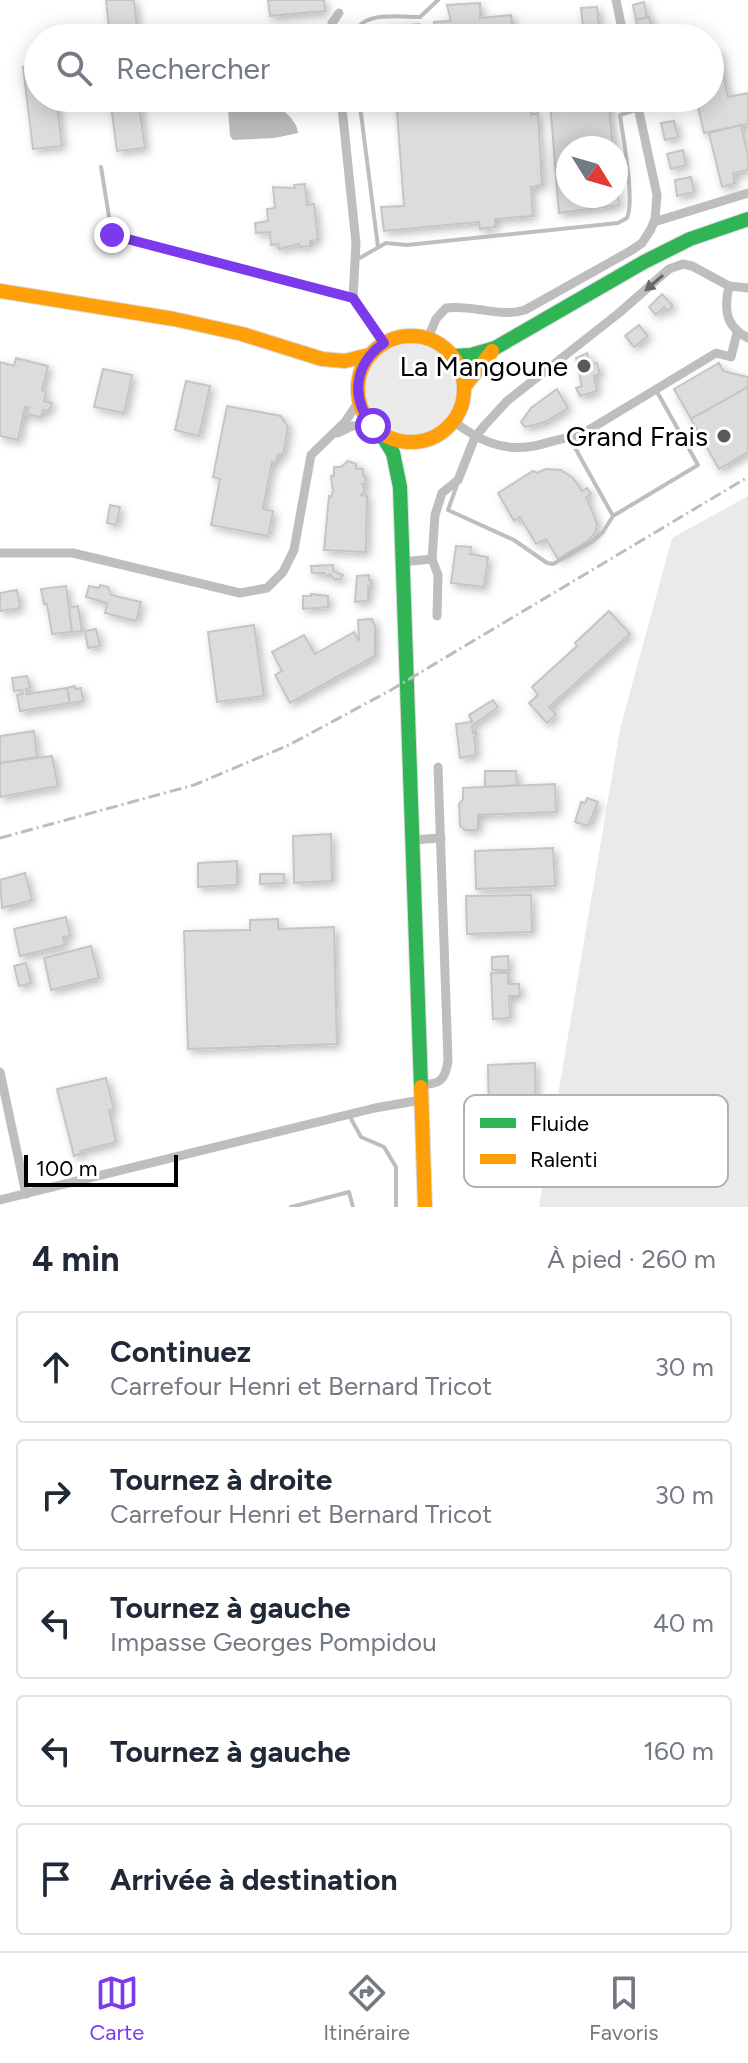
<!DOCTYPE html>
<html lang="fr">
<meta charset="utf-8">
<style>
body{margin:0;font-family:Figtree,sans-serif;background:#f2f2f3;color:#1f2937}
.compass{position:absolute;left:556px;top:136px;width:72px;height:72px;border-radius:50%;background:#fff;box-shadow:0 4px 20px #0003;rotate:127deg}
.scale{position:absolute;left:24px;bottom:20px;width:154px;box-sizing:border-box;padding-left:8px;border:4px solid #000;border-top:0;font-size:22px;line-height:28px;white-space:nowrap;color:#000;-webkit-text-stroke:6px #fff;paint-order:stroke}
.stop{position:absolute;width:24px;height:24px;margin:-18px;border:6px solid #7c3aed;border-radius:50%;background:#fff}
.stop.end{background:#7c3aed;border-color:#fff;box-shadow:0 2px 8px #0008}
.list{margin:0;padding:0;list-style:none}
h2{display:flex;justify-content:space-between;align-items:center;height:104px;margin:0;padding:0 32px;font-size:34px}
h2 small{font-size:26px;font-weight:400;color:#747a83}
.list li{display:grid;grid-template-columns:52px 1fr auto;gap:24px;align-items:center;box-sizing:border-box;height:112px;margin:0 16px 16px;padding:0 16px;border:2px solid #e0e1e3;border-radius:8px}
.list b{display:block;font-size:30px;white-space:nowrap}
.list p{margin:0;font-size:26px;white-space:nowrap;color:#747a83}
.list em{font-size:26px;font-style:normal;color:#747a83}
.icon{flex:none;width:44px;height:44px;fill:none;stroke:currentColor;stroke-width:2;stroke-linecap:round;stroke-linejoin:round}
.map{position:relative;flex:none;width:748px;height:1207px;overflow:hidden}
.search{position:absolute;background:#fff;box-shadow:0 4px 20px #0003;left:24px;right:24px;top:24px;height:88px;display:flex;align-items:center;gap:20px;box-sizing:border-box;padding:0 28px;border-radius:44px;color:#747a83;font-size:30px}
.sheet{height:744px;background:#fff}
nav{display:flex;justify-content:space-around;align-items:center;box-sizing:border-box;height:112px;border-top:2px solid #e0e1e3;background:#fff;font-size:22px;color:#747a83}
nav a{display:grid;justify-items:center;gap:4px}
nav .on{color:#7c3aed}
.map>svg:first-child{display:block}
</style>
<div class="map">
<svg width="748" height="1207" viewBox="0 0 748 1207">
<defs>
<filter id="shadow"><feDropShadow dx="3.5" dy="3.5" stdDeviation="4" flood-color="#0004"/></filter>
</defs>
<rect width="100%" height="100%" fill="#fff"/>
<g fill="#eaeaea">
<circle cx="411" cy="389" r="45"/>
<polygon points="748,496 748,1207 539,1207 620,729 672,538"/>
</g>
<path fill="#bcbcbc" d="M227,98C238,98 250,96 261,98C274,101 298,119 298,133L275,138L233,140L230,136Z"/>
<g fill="#dcdcdc" stroke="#c5c5c5" stroke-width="2" filter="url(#shadow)">
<polygon points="106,0 134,0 138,38 110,38"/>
<polygon points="268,0 324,0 325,11 270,16"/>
<polygon points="644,2 647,18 636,20 633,5"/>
<polygon points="480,3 480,18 511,15 514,38 435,38 434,22 451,21 447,5"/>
<polygon points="597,7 599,25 583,27 581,8"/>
<polygon points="649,17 653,31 639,34 636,20"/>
<polygon points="419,24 420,38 389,38 388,27"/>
<polygon points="718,50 728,97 748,93 748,124 704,133 696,98 710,98 710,52"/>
<polygon points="38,66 38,98 56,98 62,146 33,149 23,67"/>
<polygon points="110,98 138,98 145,148 117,151"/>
<polygon points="396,98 530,98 531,115 538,113 542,185 531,187 533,216 495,219 495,227 480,229 479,222 384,231 381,207 404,206"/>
<polygon points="608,99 613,148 568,148 568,196 616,196 616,179 619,205 559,213 550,102"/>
<polygon points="674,121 678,137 665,140 661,123"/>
<polygon points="741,125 748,156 748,170 733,173 735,183 722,187 709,133"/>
<polygon points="683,150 686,165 671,169 667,154"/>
<polygon points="691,177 694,192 677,196 675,180"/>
<polygon points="305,184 307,205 314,204 318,240 310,241 310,246 300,247 299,244 279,249 278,244 271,245 270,232 256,233 255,223 268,221 267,209 275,208 273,187 295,188 294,185"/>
<polygon points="662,294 673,306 668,311 664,307 656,315 649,307"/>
<polygon points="639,325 648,336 634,347 625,336"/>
<polygon points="587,353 591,364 597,363 600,374 594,376 597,391 580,396 576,388 582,386 576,358"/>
<polygon points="16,358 48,366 42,390 46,392 44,401 52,403 49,411 43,410 41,417 26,414 29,408 25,407 18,440 0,436 0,362 14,366"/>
<polygon points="719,363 723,371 748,377 748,387 691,419 674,389"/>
<polygon points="103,369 132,375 124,413 94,407"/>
<polygon points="186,381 210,386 199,436 175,430"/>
<polygon points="748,387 748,452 719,469 691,419"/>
<polygon points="557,389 568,408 545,422 525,427 521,422 531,408"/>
<polygon points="227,406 281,416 288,427 283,455 278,454 276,463 272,462 263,509 273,511 268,536 211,525 220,479 213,477"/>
<polygon points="348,461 356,464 356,469 363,469 363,476 366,477 365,484 362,484 365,490 361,495 367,496 366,552 324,550 329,496 331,497 333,491 331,476 334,476 334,467 341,467"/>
<polygon points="546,469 561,470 573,478 582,491 587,488 591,494 586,497 597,523 596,531 588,541 558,559 546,539 536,544 520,517 514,521 498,493 533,471 537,473"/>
<polygon points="110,505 120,507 116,525 107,523"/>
<polygon points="456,546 471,547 470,554 488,557 484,587 451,583"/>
<polygon points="333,565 333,571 343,575 341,579 334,579 330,574 328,577 324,573 312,573 311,566"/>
<polygon points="369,575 369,580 371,580 371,586 368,586 368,601 355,602 357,576"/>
<polygon points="100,585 108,587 111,595 141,602 136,621 105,613 107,603 86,597 89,586 99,588"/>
<polygon points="66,586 72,632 52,634 47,604 44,604 41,589"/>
<polygon points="17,590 20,608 0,611 0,593"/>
<polygon points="311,594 328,596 328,607 303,609 303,596 311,596"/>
<polygon points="78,606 82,631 72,632 69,608"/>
<polygon points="609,611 630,634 549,707 556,714 547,723 529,703 538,695 532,687 577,646 575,643"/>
<polygon points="372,619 375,626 375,656 290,703 275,675 282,671 272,652 304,635 315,654 354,632 359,641 358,620"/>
<polygon points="254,625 264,696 217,702 208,632"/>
<polygon points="96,629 100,646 88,648 85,631"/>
<polygon points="27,676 30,688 26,689 27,694 67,688 70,703 20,711 17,695 23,694 22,690 14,691 12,678"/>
<polygon points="75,686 75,689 81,688 83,701 70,703 67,688"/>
<polygon points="493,700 498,707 472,726 473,733 476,733 476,736 474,737 476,755 460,758 456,724 472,722 469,715"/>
<polygon points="34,731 37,757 0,763 0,736"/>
<polygon points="52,756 58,786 0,797 0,763"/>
<polygon points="485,771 516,771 517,785 485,787"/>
<polygon points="555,784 556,812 478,815 478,828 475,830 465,830 460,826 459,804 463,799 463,788"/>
<polygon points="587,798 598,802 588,826 575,822 581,802 585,803"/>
<polygon points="331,834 332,881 294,883 293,836"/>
<polygon points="553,848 555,886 476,889 475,851"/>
<polygon points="237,861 237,885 198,887 198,863"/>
<polygon points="25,873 32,900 2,908 0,880"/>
<polygon points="260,874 284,874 284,883 260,884"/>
<polygon points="531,895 532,932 467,934 466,896"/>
<polygon points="66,917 70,936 63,937 65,945 20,956 14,929"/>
<polygon points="278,919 278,929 334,927 337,1044 188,1049 184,931 250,930 250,920"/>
<polygon points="91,946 99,978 51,990 44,958"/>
<polygon points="508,956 509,970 492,970 492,957"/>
<polygon points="26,963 31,983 19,986 14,966"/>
<polygon points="491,973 508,973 508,984 519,984 520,996 509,996 510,1018 493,1019"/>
<polygon points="535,1063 536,1119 489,1120 488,1065"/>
<polygon points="106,1078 114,1109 109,1110 116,1142 80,1151 81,1154 74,1156 57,1089"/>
</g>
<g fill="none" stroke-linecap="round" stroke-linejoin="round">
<defs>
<g id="fast">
<polyline points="452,356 471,355 495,348 644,262 690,239 748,219"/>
<polyline points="380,432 393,453 400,487 421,1087"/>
</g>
<g id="slow">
<polyline points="0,291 174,319 242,334 322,359 345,361 369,355"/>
<circle cx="411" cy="389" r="53"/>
<polyline points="464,387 492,351"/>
<polyline points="421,1087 425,1207"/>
</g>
</defs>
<use href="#fast" stroke="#dbdbdb" stroke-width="16"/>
<use href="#slow" stroke="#dbdbdb" stroke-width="16"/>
<g stroke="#bebebe" stroke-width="4">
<path d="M353,38C358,10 398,17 420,17L438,0"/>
<polyline points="359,98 378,247"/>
<polyline points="101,167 112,235 352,297"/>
<path d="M358,259L386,243L407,245L618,223L627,218C635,199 623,138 620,115L639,109"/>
<polyline points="569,437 613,516"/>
<polyline points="457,485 448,510 514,540 547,563 553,564 593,541 603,532 613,516 698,465 656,390"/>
<polyline points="349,1115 361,1137 384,1147 396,1167 396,1207"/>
<polyline points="291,1207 349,1192 353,1207"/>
</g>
<g stroke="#bebebe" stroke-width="9">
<polyline points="616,0 624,38"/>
<polyline points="334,38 332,23 339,13"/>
<polyline points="341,98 356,243 353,298 384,343"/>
<polyline points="654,222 748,193"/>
<path d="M729,286C724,310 725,326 748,338"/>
<path d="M428,338L436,319L446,308C473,304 498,318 525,310L632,250L642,243L651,229L655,219L657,195L636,98"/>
<path d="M453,421C478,440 502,452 534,446C549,443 562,437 577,437L716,353L731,357L737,333"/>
<polyline points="338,433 352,426 373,426"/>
<polyline points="0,553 73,553 240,593 267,588 283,572 294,550 311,455 345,422 359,401"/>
<polyline points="402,562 432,559"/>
<polyline points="437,616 438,575 432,559 435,515 442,493 458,480 475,437 485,425 507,401 619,313 669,269 683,264 692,266 729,286 748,288"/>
<polyline points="412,840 441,838"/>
<polyline points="0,1072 26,1194"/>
<path d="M420,1085C440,1084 445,1081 448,1061L438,767"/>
<polyline points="0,1200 375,1108 421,1100"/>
</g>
<use href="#fast" stroke="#30b455" stroke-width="14"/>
<use href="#slow" stroke="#ff9f0a" stroke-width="14"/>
<polyline stroke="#bdbdbd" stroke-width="3" stroke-dasharray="12 4 2 4" stroke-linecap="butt" points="0,838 194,785 289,745 391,690 748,477"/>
</g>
<defs><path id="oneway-solid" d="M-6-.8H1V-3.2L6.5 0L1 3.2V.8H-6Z" transform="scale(2)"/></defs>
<use fill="#686868" href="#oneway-solid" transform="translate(654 283) rotate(139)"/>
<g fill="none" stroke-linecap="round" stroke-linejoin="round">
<path stroke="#7c3aed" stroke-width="10" d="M112,235L353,298L384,343C354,364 350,398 373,426"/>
</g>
<g fill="#595959" stroke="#fff" stroke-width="3">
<circle cx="584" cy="366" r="8"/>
<circle cx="724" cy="436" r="8"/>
</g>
<g text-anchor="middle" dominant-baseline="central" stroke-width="6" stroke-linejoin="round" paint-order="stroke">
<g font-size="28" fill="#000" stroke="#fff" text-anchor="end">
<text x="568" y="366">La Mangoune</text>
<text x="708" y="436">Grand Frais</text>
</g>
</g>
<rect x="464" y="1095" width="264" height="92" rx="12" fill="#fff" stroke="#b2b2b2" stroke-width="2"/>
<rect x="480" y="1118" width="36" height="10" fill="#30b455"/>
<rect x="480" y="1154" width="36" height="10" fill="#ff9f0a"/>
<g font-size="22" fill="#000">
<text x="530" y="1131">Fluide</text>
<text x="530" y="1167">Ralenti</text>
</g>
</svg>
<svg class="compass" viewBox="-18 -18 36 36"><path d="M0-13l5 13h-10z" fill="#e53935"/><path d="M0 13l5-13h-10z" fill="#747a83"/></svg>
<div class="scale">100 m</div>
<div class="stop" style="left:373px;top:426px"></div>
<div class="stop end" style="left:112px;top:235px"></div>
<div class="search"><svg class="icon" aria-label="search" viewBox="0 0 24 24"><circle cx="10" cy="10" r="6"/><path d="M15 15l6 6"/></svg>Rechercher</div>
</div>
<section class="sheet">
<h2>4 min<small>À pied · 260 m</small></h2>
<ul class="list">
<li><svg class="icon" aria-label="ahead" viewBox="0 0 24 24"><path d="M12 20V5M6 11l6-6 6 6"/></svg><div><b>Continuez</b><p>Carrefour Henri et Bernard Tricot</p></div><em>30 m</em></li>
<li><svg class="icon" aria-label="right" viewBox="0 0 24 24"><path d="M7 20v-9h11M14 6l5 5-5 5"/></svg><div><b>Tournez à droite</b><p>Carrefour Henri et Bernard Tricot</p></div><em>30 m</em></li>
<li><svg class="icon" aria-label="left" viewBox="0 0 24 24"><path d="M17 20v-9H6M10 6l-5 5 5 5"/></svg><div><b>Tournez à gauche</b><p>Impasse Georges Pompidou</p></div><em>40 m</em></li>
<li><svg class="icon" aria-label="left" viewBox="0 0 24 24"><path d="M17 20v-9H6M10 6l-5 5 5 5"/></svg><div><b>Tournez à gauche</b></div><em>160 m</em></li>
<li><svg class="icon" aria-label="arrive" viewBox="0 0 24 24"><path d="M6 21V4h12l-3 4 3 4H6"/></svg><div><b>Arrivée à destination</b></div></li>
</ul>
</section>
<nav>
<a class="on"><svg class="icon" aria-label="map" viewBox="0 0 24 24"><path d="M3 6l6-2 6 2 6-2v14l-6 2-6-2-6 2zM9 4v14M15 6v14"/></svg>Carte</a>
<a><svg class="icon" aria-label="directions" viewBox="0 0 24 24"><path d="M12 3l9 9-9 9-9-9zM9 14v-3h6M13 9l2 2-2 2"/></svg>Itinéraire</a>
<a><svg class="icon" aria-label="saved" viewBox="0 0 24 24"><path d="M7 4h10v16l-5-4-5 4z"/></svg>Favoris</a>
</nav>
